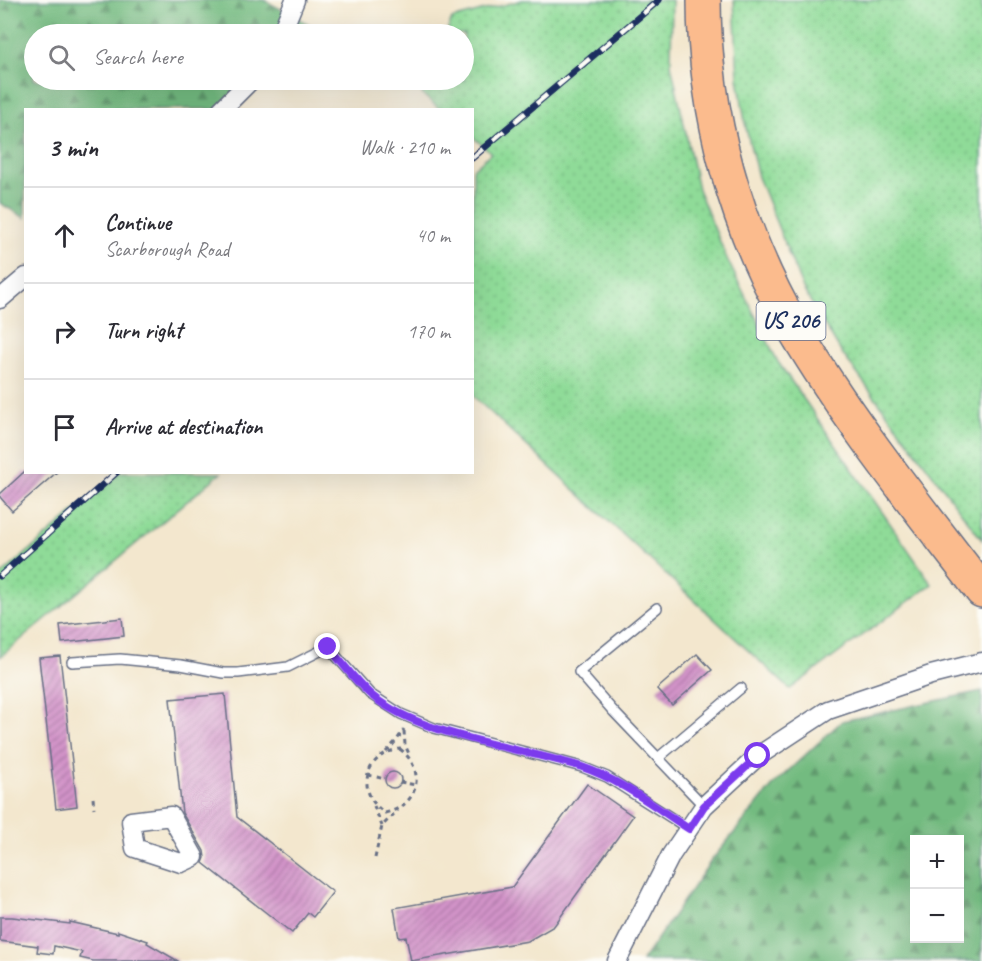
<!DOCTYPE html>
<meta charset="utf-8">
<style>
body{margin:0;font-family:Caveat,sans-serif;background:#f7f7f7;color:#2b2b33}
.controls{position:absolute;right:18px;bottom:18px;display:grid;overflow:hidden;border-radius:0px;box-shadow:0 6px 24px #0002}
.controls button{width:54px;height:54px;display:grid;place-items:center;padding:0;border:0;border-bottom:2px solid #e1e1e2;background:#fff;color:#2b2b33;font:30px sans-serif}
.stop{position:absolute;width:18px;height:18px;margin:-14px;border:4px solid #7c3aed;border-radius:50%;background:#fff}
.stop.end{background:#7c3aed;border-color:#fff;box-shadow:0 2px 6px #0008}
.list{margin:0;padding:0;list-style:none}
h2{display:flex;justify-content:space-between;align-items:center;height:78px;margin:0;padding:0 24px;font-size:26px}
h2 small{font-size:20px;font-weight:400;color:#7c7c81}
.list li{display:grid;grid-template-columns:39px 1fr auto;gap:18px;align-items:center;box-sizing:border-box;height:96px;padding:0 24px;border-top:2px solid #e1e1e2}
.list b{display:block;font-size:22px;white-space:nowrap}
.list p{margin:0;font-size:20px;white-space:nowrap;color:#7c7c81}
.list em{font-size:20px;font-style:normal;color:#7c7c81}
.icon{flex:none;width:33px;height:33px;fill:none;stroke:currentColor;stroke-width:2;stroke-linecap:round;stroke-linejoin:round}
.map{position:relative;flex:none;width:982px;height:961px;overflow:hidden}
.search{position:absolute;background:#fff;box-shadow:0 6px 24px #0002;left:24px;top:24px;width:450px;height:66px;display:flex;align-items:center;gap:15px;box-sizing:border-box;padding:0 21px;border-radius:33px;color:#7c7c81;font-size:22px}
.panel{position:absolute;background:#fff;box-shadow:0 6px 24px #0002;left:24px;top:108px;width:450px;height:366px;border-radius:0px}
.map>svg:first-child{display:block}
</style>
<div class="map">
<svg width="982" height="961" viewBox="0 0 982 961">
<defs>
<pattern id="grass-dots" width="8" height="8" patternUnits="userSpaceOnUse" patternTransform="scale(1.5)"><rect width="8" height="8" fill="#8fdb98"/><path d="M2 2h.1M6 6h.1" fill="none" stroke="#7bbc85" stroke-width="1.8" stroke-linecap="round"/></pattern>
<pattern id="forest-firs" width="22" height="20" patternUnits="userSpaceOnUse" patternTransform="scale(1.5)"><rect width="22" height="20" fill="#73bb80"/><path d="M5 1l3.5 6h-7zM16 11l3.5 6h-7z" fill="#5e986c"/></pattern>
<pattern id="building-hatch" width="6" height="6" patternUnits="userSpaceOnUse" patternTransform="scale(1.5)"><rect width="6" height="6" fill="#d293c8"/><path d="M-1 1l2-2M0 6l6-6M5 7l2-2" fill="none" stroke="#aa78a6"/></pattern>
</defs>
<rect width="100%" height="100%" fill="#fdfcf7"/>
<filter id="ink" filterUnits="userSpaceOnUse"><feTurbulence type="fractalNoise" baseFrequency=".0167" numOctaves="2"/><feDisplacementMap in="SourceGraphic" scale="12" xChannelSelector="R" yChannelSelector="G"/><feConvolveMatrix kernelMatrix="1 2 1 2 8 2 1 2 1" color-interpolation-filters="sRGB"/></filter>
<filter id="wash" filterUnits="userSpaceOnUse"><feTurbulence type="fractalNoise" baseFrequency=".008" numOctaves="4" result="noise"/><feDisplacementMap in="SourceGraphic" scale="24" xChannelSelector="R" yChannelSelector="G"/><feGaussianBlur stdDeviation="1.35" result="paint"/><feColorMatrix in="noise" values="0 0 0 0 0 0 0 0 0 0 0 0 0 0 0 0 0 1.4 0 .05"/><feComposite in="paint" operator="in"/></filter>
<g filter="url(#wash)">
<rect width="100%" height="100%" fill="#f3e7ce"/>
<g fill="url(#grass-dots)" stroke="#55857b" stroke-width="1.5">
<polygon points="522,0 672,0 671,64 698,189 728,261 778,362 932,584 790,689 473,396 473,169 491,153 473,137 472,110 440,109 422,94 428,80 464,80 464,34 446,34 452,19"/>
<polygon points="734,0 982,0 982,540 841,352 803,289 758,177 746,128 738,78"/>
<polygon points="120,472 221,473 0,657 0,576"/>
</g>
<g fill="url(#forest-firs)" stroke="#47756f" stroke-width="1.5" fill-rule="evenodd">
<polygon points="0,0 264,0 320,30 315,34 34,34 34,80 264,80 230,109 26,110 25,218 0,203"/>
<path d="M982,691V961H642L711,861L774,784L842,721ZM914,840H960V938H914Z"/>
</g>
<g id="blocks">
<g fill="url(#building-hatch)">
<polygon points="24,472 57,472 12,511 0,497 0,494"/>
<polygon points="122,618 124,636 62,643 60,625"/>
<polygon points="697,654 712,670 672,705 657,689"/>
<polygon points="60,656 77,806 56,809 39,658"/>
<polygon points="225,694 237,817 333,892 313,917 308,913 292,933 203,863 205,858 204,851 182,813 170,699"/>
<circle cx="393" cy="780" r="8"/>
<polygon points="587,784 633,816 554,926 528,941 411,961 406,937 399,938 394,908 512,887"/>
<polygon points="0,917 12,917 70,924 70,922 118,933 118,931 148,941 147,943 178,961 93,961 80,958 82,952 54,946 53,954 37,952 38,946 0,941"/>
</g>
</g>
</g>
<g filter="url(#ink)">
<use href="#blocks" fill-opacity="0" stroke="#676f85" stroke-width="1.5"/>
<g fill="none" stroke-linecap="round" stroke-linejoin="round">
<defs>
<g id="lane">
<polyline points="657,608 579,672 614,712 704,806"/>
<polyline points="72,662 120,659 181,665 223,673 238,673 288,667 328,647 370,694 401,714 434,728 582,767 607,777 689,829"/>
<polyline points="658,758 741,688"/>
</g>
<g id="street">
<polyline points="281,34 295,0"/>
<polyline points="221,110 251,80"/>
<polyline points="0,299 26,277"/>
<polygon points="171,816 194,857 181,863 135,848 131,821"/>
<polyline points="617,961 671,855 704,806 758,756 828,710 931,675 982,662"/>
</g>
<path id="highway" d="M704,0C704,115 736,229 794,329C849,422 917,506 982,591"/>
</defs>
<use href="#lane" stroke="#676f85" stroke-width="12"/>
<use href="#street" stroke="#676f85" stroke-width="21"/>
<use href="#highway" stroke="#676f85" stroke-width="36"/>
<g stroke="#676f85" stroke-width="3" stroke-dasharray="4.5 4.5" stroke-linecap="butt">
<polyline points="404,731 405,745 410,756"/>
<path d="M400,749C427,770 419,806 385,813C355,793 364,754 400,749Z"/>
<polyline points="386,752 397,740 404,729"/>
<polyline points="368,775 385,779"/>
<polyline points="400,782 416,785"/>
<polyline points="93,798 94,808"/>
<polyline points="374,806 382,826"/>
<polyline points="375,858 382,826 398,810"/>
</g>
<use href="#lane" stroke="#fff" stroke-width="9"/>
<use href="#street" stroke="#fff" stroke-width="18"/>
<use href="#highway" stroke="#fbbb8d" stroke-width="33"/>
<defs>
<g id="rail">
<polyline points="472,158 659,0"/>
<polyline points="0,576 117,472"/>
</g>
</defs>
<use href="#rail" stroke="#1b2f5e" stroke-width="7"/>
<use href="#rail" stroke="#fdfcf7" stroke-width="4.5" stroke-dasharray="14" stroke-linecap="butt"/>
</g>
</g>
<g fill="none" stroke-linecap="round" stroke-linejoin="round" filter="url(#ink)">
<path stroke="#7c3aed" stroke-width="8" d="M328,647C342,662 355,681 371,695C422,737 519,747 582,767C621,780 655,807 689,829L704,806L758,756"/>
</g>
<g text-anchor="middle" dominant-baseline="central" stroke-width="6" stroke-linejoin="round" paint-order="stroke">
<rect fill="#fdfcf7" stroke="#5f6c8c" stroke-width="1.5" x="756.5" y="302" width="69" height="38" rx="4.5"/>
<g font-size="22" font-weight="bold" fill="#1b2f5e">
<text x="791" y="321">US 206</text>
</g>
</g>
</svg>
<div class="controls">
<button>+</button>
<button>−</button>
</div>
<div class="stop" style="left:758px;top:756px"></div>
<div class="stop end" style="left:328px;top:647px"></div>
<div class="search"><svg class="icon" aria-label="search" viewBox="0 0 24 24"><circle cx="10" cy="10" r="6"/><path d="M15 15l6 6"/></svg>Search here</div>
<section class="panel">
<h2>3 min<small>Walk · 210 m</small></h2>
<ul class="list">
<li><svg class="icon" aria-label="ahead" viewBox="0 0 24 24"><path d="M12 20V5M6 11l6-6 6 6"/></svg><div><b>Continue</b><p>Scarborough Road</p></div><em>40 m</em></li>
<li><svg class="icon" aria-label="right" viewBox="0 0 24 24"><path d="M7 20v-9h11M14 6l5 5-5 5"/></svg><div><b>Turn right</b></div><em>170 m</em></li>
<li><svg class="icon" aria-label="arrive" viewBox="0 0 24 24"><path d="M6 21V4h12l-3 4 3 4H6"/></svg><div><b>Arrive at destination</b></div></li>
</ul>
</section>
</div>
